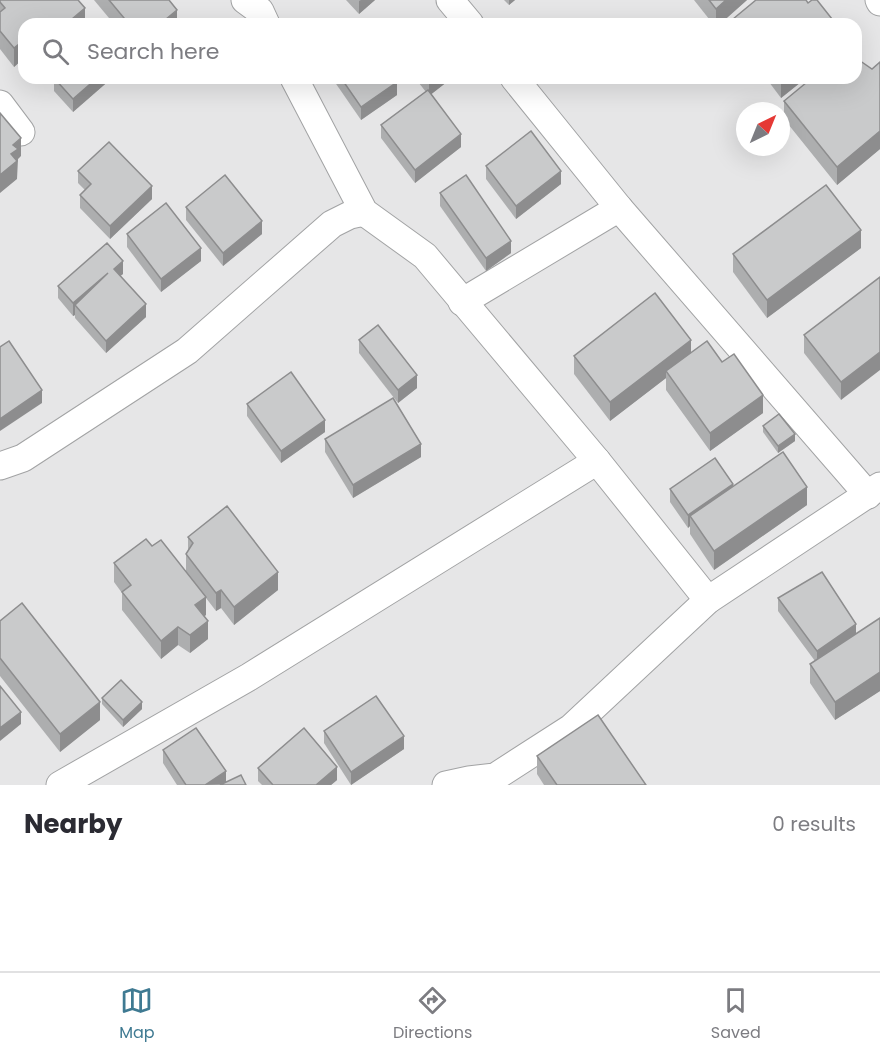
<!DOCTYPE html>
<style>
body{margin:0;font-family:Poppins,sans-serif;background:#f2f2f3;color:#2b2b33}
.compass{position:absolute;left:736px;top:102px;width:54px;height:54px;border-radius:50%;background:#fff;box-shadow:0 6px 24px #0002;rotate:43deg}
.list{margin:0;padding:0;list-style:none}
h2{display:flex;justify-content:space-between;align-items:center;height:78px;margin:0;padding:0 24px;font-size:26px}
h2 small{font-size:20px;font-weight:400;color:#7c7c81}
.icon{flex:none;width:33px;height:33px;fill:none;stroke:currentColor;stroke-width:2;stroke-linecap:round;stroke-linejoin:round}
.map{position:relative;flex:none;width:880px;height:785px;overflow:hidden}
.search{position:absolute;background:#fff;box-shadow:0 6px 24px #0002;left:18px;right:18px;top:18px;height:66px;display:flex;align-items:center;gap:15px;box-sizing:border-box;padding:0 21px;border-radius:18px;color:#7c7c81;font-size:22px}
.sheet{height:186px;background:#fff}
nav{display:flex;justify-content:space-around;align-items:center;box-sizing:border-box;height:84px;border-top:2px solid #e1e1e2;background:#fff;font-size:16px;color:#7c7c81}
nav a{display:grid;justify-items:center;gap:3px}
nav .on{color:#3f7a92}
.map>svg:first-child{display:block}
</style>
<div class="map">
<svg width="880" height="785" viewBox="0 0 880 785">
<rect width="100%" height="100%" fill="#e6e6e7"/>
<g fill="none" stroke-linecap="round" stroke-linejoin="round">
<defs>
<g id="minor">
<polyline points="245,0 260,11 266,24"/>
<polyline points="450,0 470,24"/>
<polyline points="879,0 880,2"/>
<polyline points="294,78 364,212 425,256 597,461 708,600"/>
<polyline points="514,78 619,208 868,495"/>
<polyline points="0,104 21,132"/>
<polyline points="462,302 619,208"/>
<polyline points="0,466 23,458 187,351 332,224 350,215 364,212"/>
<polyline points="60,785 249,677 597,461"/>
<polyline points="446,785 469,780 495,777 571,728 708,600 880,486"/>
</g>
</defs>
<use href="#minor" stroke="#a2a3a4" stroke-width="29"/>
<use href="#minor" stroke="#fff" stroke-width="27"/>
</g>
<g fill="#adaeaf">
<polygon points="0,0 85,24 24,24 24,58 14,67 0,49"/>
<polygon points="94,0 169,0 177,24 114,24"/>
<polygon points="346,0 375,0 359,14"/>
<polygon points="504,0 515,0 509,5"/>
<polygon points="694,0 747,0 720,24 713,24"/>
<polygon points="880,62 880,149 837,185 784,119 784,101 872,69"/>
<polygon points="54,78 112,78 73,112 54,91"/>
<polygon points="332,78 395,78 397,95 361,120"/>
<polygon points="415,78 452,78 431,94 461,147 415,183 381,138 381,125 426,92"/>
<polygon points="766,78 806,78 781,98"/>
<polygon points="486,166 561,184 516,219 486,179"/>
<polygon points="78,171 152,199 110,239 80,208 80,195 85,190 78,183"/>
<polygon points="440,193 511,253 486,271 440,206"/>
<polygon points="186,207 262,234 223,266 186,220"/>
<polygon points="127,234 201,261 161,292 127,247"/>
<polygon points="861,248 767,318 733,272 733,254"/>
<polygon points="123,274 120,276 146,317 106,353 75,318 75,315 73,316 58,298 58,286"/>
<polygon points="880,277 841,400 804,353 804,335"/>
<polygon points="359,340 417,388 398,403 359,353"/>
<polygon points="691,353 722,362 763,413 710,451 666,390 666,378 610,421 574,374 574,356"/>
<polygon points="247,404 325,432 281,463 247,416"/>
<polygon points="763,426 795,441 778,453 763,432"/>
<polygon points="325,439 421,457 353,498 325,452"/>
<polygon points="733,486 807,505 714,570 690,534 690,526 688,528 670,502 670,489"/>
<polygon points="188,537 278,590 234,625 221,608 216,611 206,598 206,615 204,616 208,639 190,653 178,645 161,659 122,610 122,593 114,582 114,563 152,546 186,571 186,554 188,551"/>
<polygon points="778,598 856,634 880,618 880,691 835,720 810,683 810,664 815,661 778,611"/>
<polygon points="0,621 100,720 60,752 0,676"/>
<polygon points="102,698 142,709 123,727 102,704"/>
<polygon points="324,731 404,749 351,785 324,743"/>
<polygon points="163,750 226,782 246,785 177,785 163,763"/>
<polygon points="537,756 646,785 544,785 537,774"/>
<polygon points="258,768 337,780 331,785 262,785 258,781"/>
</g>
<g fill="#8d8d8e">
<polygon points="361,0 375,0 359,14 359,1"/>
<polygon points="509,0 515,0 509,5"/>
<polygon points="726,0 747,0 720,24 716,24 716,9"/>
<polygon points="85,8 85,24 66,24"/>
<polygon points="177,10 177,24 160,24"/>
<polygon points="24,40 24,58 14,67 14,48"/>
<polygon points="97,78 112,78 73,112 73,99"/>
<polygon points="435,78 452,78 429,96 429,83"/>
<polygon points="783,78 806,78 781,98 781,79"/>
<polygon points="397,82 397,95 361,120 361,107"/>
<polygon points="880,131 880,149 837,185 837,167"/>
<polygon points="461,134 461,147 415,183 415,170"/>
<polygon points="21,138 21,156 18,159 17,179 0,193 0,175 13,145"/>
<polygon points="561,171 561,184 516,219 516,206"/>
<polygon points="152,186 152,199 110,239 110,226"/>
<polygon points="262,221 262,234 223,266 223,253"/>
<polygon points="861,230 861,248 767,318 767,300"/>
<polygon points="511,241 511,253 486,271 486,258"/>
<polygon points="201,248 201,261 161,292 161,279"/>
<polygon points="123,261 123,274 114,281 114,269"/>
<polygon points="108,273 75,305 75,315 73,316 73,303"/>
<polygon points="146,304 146,317 106,353 106,341"/>
<polygon points="691,340 691,358 666,371 666,378 610,421 610,402"/>
<polygon points="880,352 880,370 841,400 841,382"/>
<polygon points="417,375 417,388 398,403 398,390"/>
<polygon points="42,390 42,403 0,431 0,419"/>
<polygon points="763,395 763,413 710,451 710,433"/>
<polygon points="325,420 325,432 281,463 281,451"/>
<polygon points="795,434 795,441 778,453 778,446"/>
<polygon points="421,444 421,457 353,498 353,485"/>
<polygon points="733,484 733,497 690,516 690,526 688,528 688,515"/>
<polygon points="807,487 807,505 714,570 714,551"/>
<polygon points="278,572 278,590 234,625 234,607"/>
<polygon points="221,590 221,608 216,611 216,593"/>
<polygon points="206,597 206,615 195,623 195,605"/>
<polygon points="208,621 208,639 190,653 190,635"/>
<polygon points="856,624 856,637 817,664 817,651"/>
<polygon points="178,627 178,645 161,659 161,641"/>
<polygon points="880,672 880,691 835,720 835,702"/>
<polygon points="100,702 100,720 60,752 60,734"/>
<polygon points="142,702 142,709 123,727 123,720"/>
<polygon points="21,712 21,724 0,741 0,728"/>
<polygon points="404,736 404,749 351,785 351,772"/>
<polygon points="337,767 337,780 331,785 316,785"/>
<polygon points="226,771 226,784 205,785"/>
</g>
<g fill="#c9cacb" stroke="#8d8d8e" stroke-width="1.5">
<polygon points="0,0 78,0 85,8 66,24 24,24 24,40 14,48 0,31 0,12 5,8 0,2"/>
<polygon points="109,0 169,0 177,10 160,24 129,24"/>
<polygon points="709,0 726,0 716,9"/>
<polygon points="756,0 806,0 808,3 812,0 817,0 836,24 737,24 733,19"/>
<polygon points="354,20 357,24 349,24"/>
<polygon points="856,58 872,69 880,62 880,131 837,167 784,101 812,78 856,78"/>
<polygon points="54,78 97,78 73,99"/>
<polygon points="341,78 395,78 397,82 361,107"/>
<polygon points="425,78 435,78 429,83"/>
<polygon points="428,90 461,134 415,170 381,125"/>
<polygon points="0,113 21,138 13,145 18,149 11,154 17,161 0,175"/>
<polygon points="531,131 561,171 516,206 486,166"/>
<polygon points="109,142 152,186 110,226 80,195 91,184 78,171"/>
<polygon points="225,175 262,221 223,253 186,207"/>
<polygon points="466,175 511,241 486,258 440,193"/>
<polygon points="826,185 861,230 767,300 733,254"/>
<polygon points="166,203 201,248 161,279 127,234"/>
<polygon points="107,243 123,261 114,269 146,304 106,341 75,305 108,273 73,303 58,286"/>
<polygon points="880,277 880,352 841,382 804,335"/>
<polygon points="655,293 691,340 610,402 574,356"/>
<polygon points="378,325 417,375 398,390 359,340"/>
<polygon points="9,341 42,390 0,419 0,347"/>
<polygon points="707,341 722,362 734,354 763,395 710,433 666,371"/>
<polygon points="291,372 325,420 281,451 247,404"/>
<polygon points="393,398 421,444 353,485 325,439"/>
<polygon points="779,414 795,434 778,446 763,426"/>
<polygon points="783,452 807,487 714,551 690,516"/>
<polygon points="715,458 733,484 688,515 670,489"/>
<polygon points="227,506 278,572 234,607 221,590 216,593 186,554 193,543 188,537"/>
<polygon points="146,539 152,546 161,540 206,597 195,605 208,621 190,635 178,627 161,641 122,592 131,585 114,563"/>
<polygon points="822,572 856,624 817,651 778,598"/>
<polygon points="22,603 100,702 60,734 0,658 0,621"/>
<polygon points="880,618 880,672 835,702 810,664"/>
<polygon points="121,680 142,702 123,720 102,698"/>
<polygon points="0,686 21,712 0,728"/>
<polygon points="376,696 404,736 351,772 324,731"/>
<polygon points="598,715 646,785 557,785 537,756"/>
<polygon points="196,728 226,771 205,785 186,785 163,750"/>
<polygon points="304,728 337,767 316,785 273,785 258,768"/>
<polygon points="241,775 246,785 220,785"/>
</g>
</svg>
<svg class="compass" viewBox="-18 -18 36 36"><path d="M0-13l5 13h-10z" fill="#e53935"/><path d="M0 13l5-13h-10z" fill="#7c7c81"/></svg>
<div class="search"><svg class="icon" aria-label="search" viewBox="0 0 24 24"><circle cx="10" cy="10" r="6"/><path d="M15 15l6 6"/></svg>Search here</div>
</div>
<section class="sheet">
<h2>Nearby<small>0 results</small></h2>
<ul class="list">
</ul>
</section>
<nav>
<a class="on"><svg class="icon" aria-label="map" viewBox="0 0 24 24"><path d="M3 6l6-2 6 2 6-2v14l-6 2-6-2-6 2zM9 4v14M15 6v14"/></svg>Map</a>
<a><svg class="icon" aria-label="directions" viewBox="0 0 24 24"><path d="M12 3l9 9-9 9-9-9zM9 14v-3h6M13 9l2 2-2 2"/></svg>Directions</a>
<a><svg class="icon" aria-label="saved" viewBox="0 0 24 24"><path d="M7 4h10v16l-5-4-5 4z"/></svg>Saved</a>
</nav>
